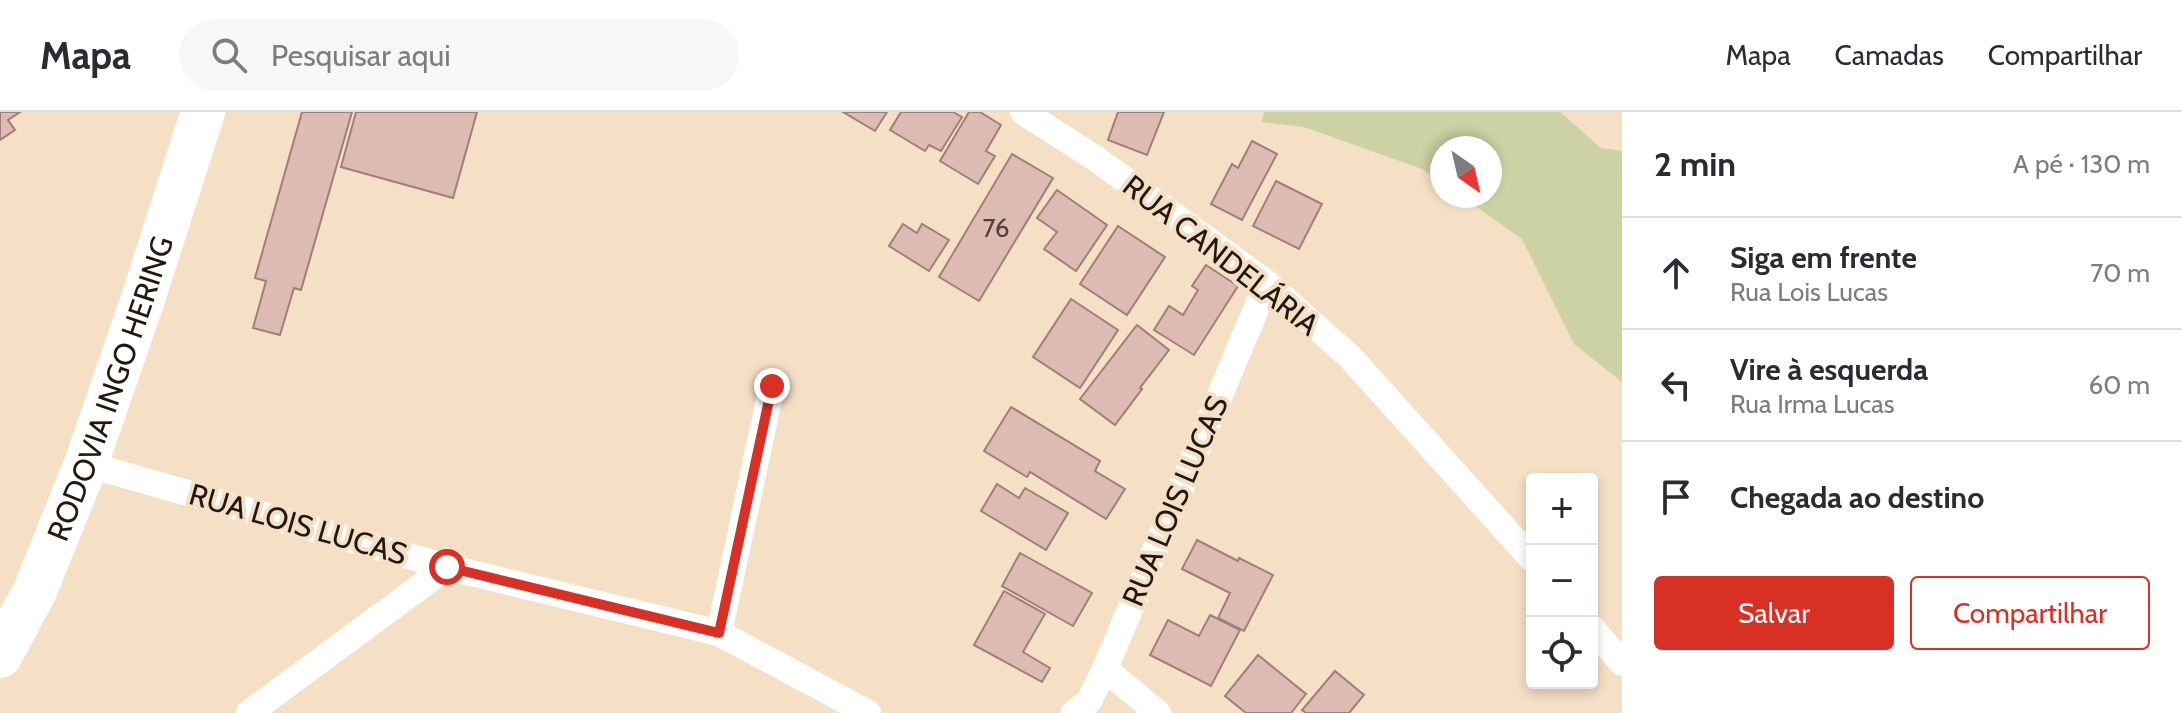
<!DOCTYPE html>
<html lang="pt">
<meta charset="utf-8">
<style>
body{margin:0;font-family:Cabin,sans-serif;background:#f7f7f7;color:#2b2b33}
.controls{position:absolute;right:24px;bottom:24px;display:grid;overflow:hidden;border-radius:8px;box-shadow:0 4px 12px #0003}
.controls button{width:72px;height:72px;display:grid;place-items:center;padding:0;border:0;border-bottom:2px solid #e1e1e2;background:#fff;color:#2b2b33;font:40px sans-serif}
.compass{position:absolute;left:1430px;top:24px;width:72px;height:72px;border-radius:50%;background:#fff;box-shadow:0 4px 12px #0003;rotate:146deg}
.stop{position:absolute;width:24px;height:24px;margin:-18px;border:6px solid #d93025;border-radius:50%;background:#fff}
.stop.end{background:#d93025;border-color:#fff;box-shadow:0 2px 8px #0008}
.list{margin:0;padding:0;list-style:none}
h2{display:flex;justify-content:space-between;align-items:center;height:104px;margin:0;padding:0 32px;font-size:34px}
h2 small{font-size:26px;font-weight:400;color:#7c7c81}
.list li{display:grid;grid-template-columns:52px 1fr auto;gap:24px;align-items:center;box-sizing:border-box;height:112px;padding:0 32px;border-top:2px solid #e1e1e2}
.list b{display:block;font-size:30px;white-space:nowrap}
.list p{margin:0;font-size:26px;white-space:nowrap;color:#7c7c81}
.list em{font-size:26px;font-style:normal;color:#7c7c81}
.actions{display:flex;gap:16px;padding:24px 32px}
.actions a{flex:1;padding:18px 0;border:2px solid #d93025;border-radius:8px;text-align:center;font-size:28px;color:#d93025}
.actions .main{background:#d93025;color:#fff}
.icon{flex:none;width:44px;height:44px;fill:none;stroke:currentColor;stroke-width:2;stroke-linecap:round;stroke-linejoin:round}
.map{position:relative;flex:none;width:1622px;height:601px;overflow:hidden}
header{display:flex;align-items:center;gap:48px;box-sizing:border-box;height:112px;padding:0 40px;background:#fff;border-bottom:2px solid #e1e1e2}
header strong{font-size:38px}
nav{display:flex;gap:44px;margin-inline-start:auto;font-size:28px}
.search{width:560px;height:72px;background:#f7f7f7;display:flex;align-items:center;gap:20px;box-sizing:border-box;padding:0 28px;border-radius:44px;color:#7c7c81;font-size:30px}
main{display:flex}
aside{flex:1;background:#fff}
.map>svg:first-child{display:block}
</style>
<header>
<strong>Mapa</strong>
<div class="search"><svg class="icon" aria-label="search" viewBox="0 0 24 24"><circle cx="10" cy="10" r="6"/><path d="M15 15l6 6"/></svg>Pesquisar aqui</div>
<nav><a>Mapa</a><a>Camadas</a><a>Compartilhar</a></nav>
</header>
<main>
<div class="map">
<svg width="1622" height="601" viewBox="0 0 1622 601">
<rect width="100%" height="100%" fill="#f5dfc5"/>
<polygon fill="#ccd2a3" points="1265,0 1560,0 1601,36 1622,39 1622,270 1574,232 1522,127 1461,84 1490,84 1490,36 1442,36 1442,71 1422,57 1304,15 1261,10"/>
<g fill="#debbb2" stroke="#9f7f76" stroke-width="2">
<polygon points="0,0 20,0 8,8 15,18 0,28"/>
<polygon points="302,0 352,0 301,178 294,176 280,223 253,216 266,169 255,166"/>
<polygon points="356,0 477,0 453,86 341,55"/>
<polygon points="843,0 887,0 875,19"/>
<polygon points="901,0 953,0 962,5 941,39 929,33 925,39 890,18"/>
<polygon points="969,0 980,0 1001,13 986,39 995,44 978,72 940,49"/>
<polygon points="1118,0 1164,0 1147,43 1108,28"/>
<polygon points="1252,29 1277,42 1242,108 1211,92 1232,52 1238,56"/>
<polygon points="1012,42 1053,66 979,189 939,165"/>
<polygon points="1276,69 1322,92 1299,137 1253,114"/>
<polygon points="1057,78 1107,113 1076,159 1044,137 1057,120 1037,106"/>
<polygon points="903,112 917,121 922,112 949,128 929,159 889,134"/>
<polygon points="1118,114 1165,145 1127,203 1080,172"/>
<polygon points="1206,153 1238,174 1194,243 1154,218 1169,194 1183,203 1198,178 1192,174"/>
<polygon points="1071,187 1118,218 1080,276 1033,245"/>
<polygon points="1137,213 1169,238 1140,276 1142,277 1115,313 1080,287"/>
<polygon points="1011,295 1100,349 1095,359 1125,377 1106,407 1030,360 1027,365 984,339"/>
<polygon points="997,372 1019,386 1025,376 1068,401 1046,438 981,399"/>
<polygon points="1197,428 1238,449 1239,446 1273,463 1244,519 1218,506 1230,481 1182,457"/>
<polygon points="1020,441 1092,481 1073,514 1002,474"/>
<polygon points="1004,479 1045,502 1023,540 1050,556 1042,570 974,533"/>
<polygon points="1210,503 1240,518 1211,574 1150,543 1168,508 1199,524"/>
<polygon points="1258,543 1306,582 1291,601 1246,601 1225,584"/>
<polygon points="1335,559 1364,583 1349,601 1306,601 1302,598"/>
</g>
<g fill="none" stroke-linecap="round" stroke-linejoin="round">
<g stroke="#fff" stroke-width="26">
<polyline points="1023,0 1095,46 1267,171 1350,245 1532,447"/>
<polyline points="86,352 447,455 719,521 868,601"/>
<polyline points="1592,516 1622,551"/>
<polyline points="719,521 772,274"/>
<polyline points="1105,557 1158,601"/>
<polyline points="249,601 447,455"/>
<polyline points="1074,601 1089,589 1105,557 1267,171"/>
</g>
<path stroke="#fff" stroke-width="44" id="s1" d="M0,544L35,479L86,352L142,190L203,0"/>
</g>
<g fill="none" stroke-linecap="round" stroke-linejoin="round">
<polyline stroke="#d93025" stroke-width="10" points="447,455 719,521 772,274"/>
</g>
<g text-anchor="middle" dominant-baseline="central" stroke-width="8" stroke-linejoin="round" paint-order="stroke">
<g font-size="26" fill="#504238">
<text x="996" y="116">76</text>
</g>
<g font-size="30" fill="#211910" stroke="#f5dfc5">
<text transform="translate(1221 143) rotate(38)">RUA CANDELÁRIA</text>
<text stroke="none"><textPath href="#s1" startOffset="290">RODOVIA INGO HERING</textPath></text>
<text transform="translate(1175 389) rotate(-67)">RUA LOIS LUCAS</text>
<text transform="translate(298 412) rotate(16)">RUA LOIS LUCAS</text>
</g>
</g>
</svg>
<div class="controls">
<button>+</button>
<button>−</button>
<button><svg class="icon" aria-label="locate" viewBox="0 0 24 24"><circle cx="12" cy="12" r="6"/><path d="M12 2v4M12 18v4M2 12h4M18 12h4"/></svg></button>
</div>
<svg class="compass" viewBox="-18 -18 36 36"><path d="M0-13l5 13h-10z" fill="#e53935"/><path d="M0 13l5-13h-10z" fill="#7c7c81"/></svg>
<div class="stop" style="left:447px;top:455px"></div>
<div class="stop end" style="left:772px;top:274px"></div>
</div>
<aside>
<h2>2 min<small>A pé · 130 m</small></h2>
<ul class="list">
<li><svg class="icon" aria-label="ahead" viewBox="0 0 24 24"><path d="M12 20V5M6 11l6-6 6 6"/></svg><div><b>Siga em frente</b><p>Rua Lois Lucas</p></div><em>70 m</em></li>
<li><svg class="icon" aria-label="left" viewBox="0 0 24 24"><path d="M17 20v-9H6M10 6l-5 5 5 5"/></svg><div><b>Vire à esquerda</b><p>Rua Irma Lucas</p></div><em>60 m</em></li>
<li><svg class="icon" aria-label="arrive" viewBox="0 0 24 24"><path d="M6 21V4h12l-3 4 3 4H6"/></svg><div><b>Chegada ao destino</b></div></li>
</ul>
<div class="actions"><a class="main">Salvar</a><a>Compartilhar</a></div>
</aside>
</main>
